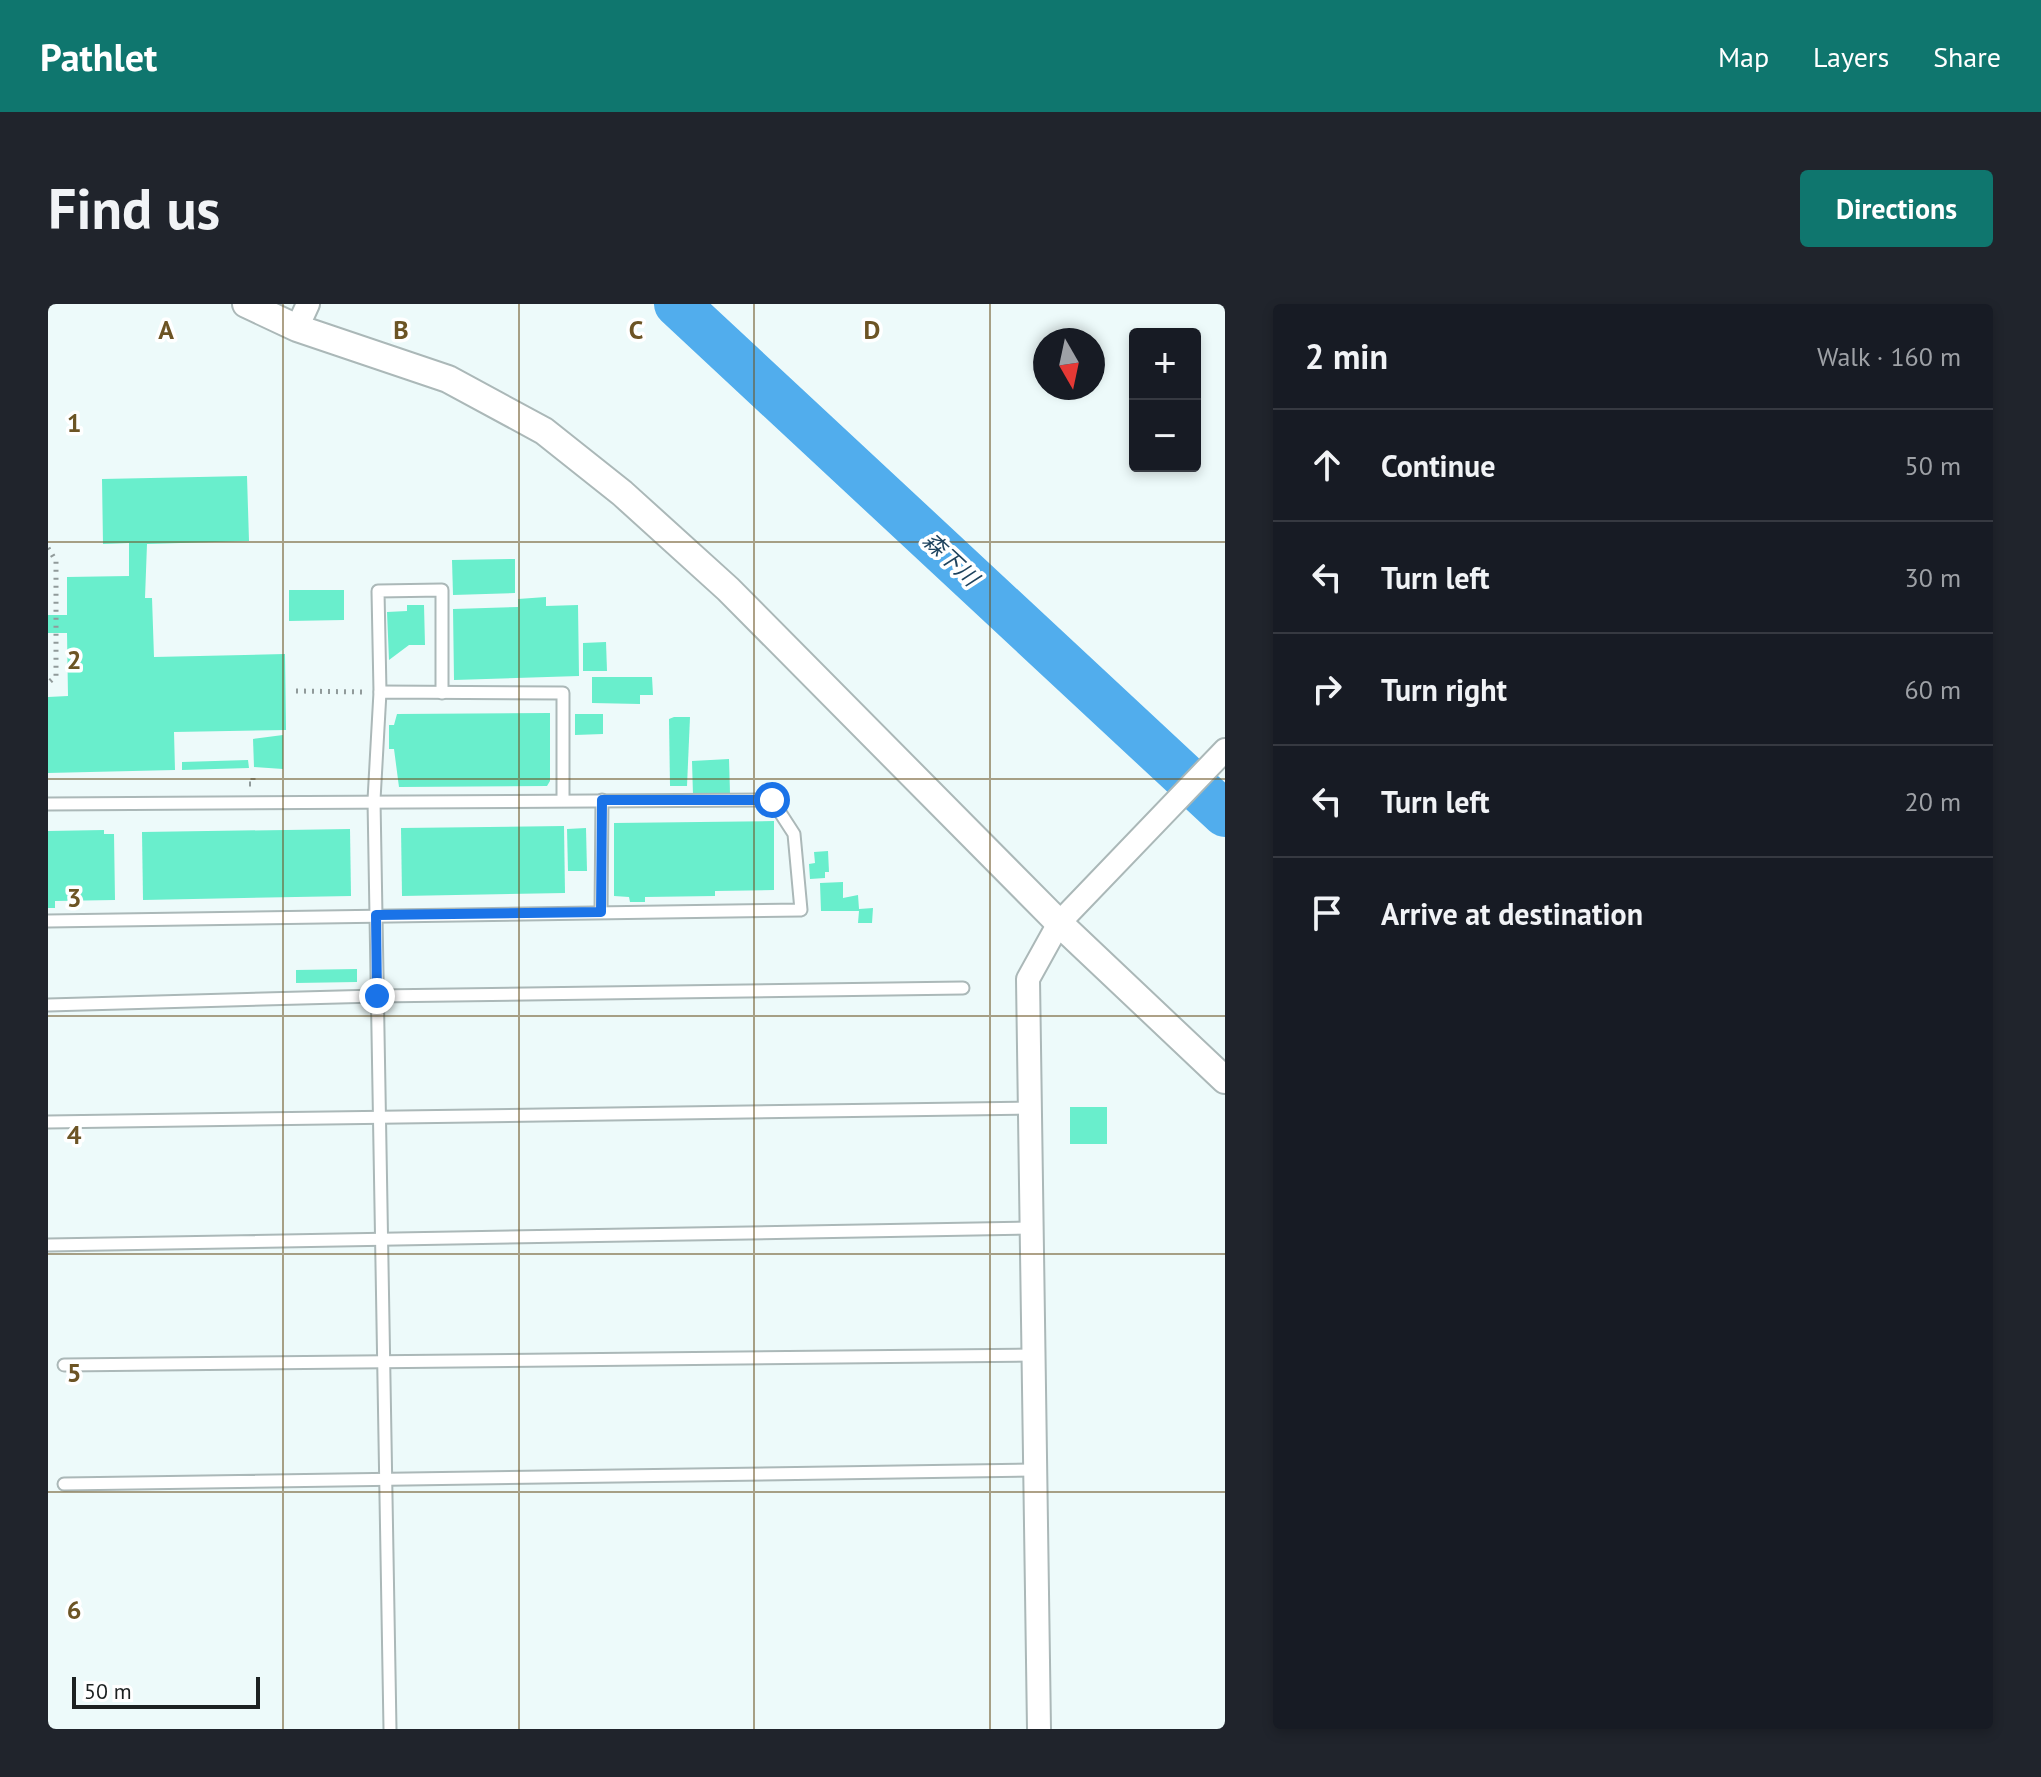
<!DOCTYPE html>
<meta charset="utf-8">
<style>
body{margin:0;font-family:"PT Sans","Noto Sans JP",sans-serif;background:#20242c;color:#f1f3f6}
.controls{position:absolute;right:24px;top:24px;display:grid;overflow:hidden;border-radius:8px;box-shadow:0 4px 12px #0003}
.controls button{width:72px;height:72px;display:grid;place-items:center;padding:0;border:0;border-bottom:2px solid #363941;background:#171b24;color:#f1f3f6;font:40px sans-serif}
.compass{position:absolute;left:985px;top:24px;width:72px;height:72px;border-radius:50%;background:#171b24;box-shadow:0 4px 12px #0003;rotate:171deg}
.scale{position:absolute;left:24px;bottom:20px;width:188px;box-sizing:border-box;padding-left:8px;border:4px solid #1c2121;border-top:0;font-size:22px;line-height:28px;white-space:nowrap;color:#1c2121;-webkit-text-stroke:6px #fff;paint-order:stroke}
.stop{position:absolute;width:24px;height:24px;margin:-18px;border:6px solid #1a73e8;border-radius:50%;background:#fff}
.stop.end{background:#1a73e8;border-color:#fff;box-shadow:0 2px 8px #0008}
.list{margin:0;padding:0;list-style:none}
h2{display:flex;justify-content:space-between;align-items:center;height:104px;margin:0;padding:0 32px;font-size:34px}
h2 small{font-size:26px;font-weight:400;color:#9ea1a6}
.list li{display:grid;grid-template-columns:52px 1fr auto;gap:24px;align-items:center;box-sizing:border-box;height:112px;padding:0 32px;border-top:2px solid #363941}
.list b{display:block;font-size:30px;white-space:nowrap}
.list em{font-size:26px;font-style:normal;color:#9ea1a6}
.icon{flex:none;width:44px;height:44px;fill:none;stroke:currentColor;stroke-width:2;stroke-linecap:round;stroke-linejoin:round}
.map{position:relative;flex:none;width:1177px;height:1425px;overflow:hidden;border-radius:8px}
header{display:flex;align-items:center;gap:48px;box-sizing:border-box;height:112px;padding:0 40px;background:#0f766e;color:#fff}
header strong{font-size:38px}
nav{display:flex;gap:44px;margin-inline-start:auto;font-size:28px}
.intro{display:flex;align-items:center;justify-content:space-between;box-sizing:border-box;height:192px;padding:0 48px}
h1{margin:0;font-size:56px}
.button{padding:20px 36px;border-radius:8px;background:#0f766e;color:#fff;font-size:28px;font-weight:700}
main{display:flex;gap:48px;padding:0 48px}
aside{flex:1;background:#171b24;border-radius:8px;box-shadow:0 4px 12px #0003}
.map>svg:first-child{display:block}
</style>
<header>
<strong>Pathlet</strong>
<nav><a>Map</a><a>Layers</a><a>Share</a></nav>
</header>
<div class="intro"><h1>Find us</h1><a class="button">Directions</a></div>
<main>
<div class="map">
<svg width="1177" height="1425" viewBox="0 0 1177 1425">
<rect width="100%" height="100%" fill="#edfafa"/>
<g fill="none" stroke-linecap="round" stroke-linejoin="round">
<polyline stroke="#51aded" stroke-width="46" points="629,0 1177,510"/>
</g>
<g fill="#69eecc">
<polygon points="199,172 201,237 99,240 97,294 104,294 106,353 237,350 238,426 126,428 127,466 0,469 0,393 20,392 19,329 0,329 0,311 19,311 19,273 81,272 81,239 55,240 54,175"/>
<polygon points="467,255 467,289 405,291 404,256"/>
<polygon points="241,286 296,286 296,316 241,317"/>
<polygon points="498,293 498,302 530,301 531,372 406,376 405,305 470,303 470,295"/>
<polygon points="359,301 376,301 377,341 361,341 341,356 339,308 359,307"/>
<polygon points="558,338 559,367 535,367 535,339"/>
<polygon points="544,373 604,373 605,391 592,391 592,400 544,399"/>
<polygon points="502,409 502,477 499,482 351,483 346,445 341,445 341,421 346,421 349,410"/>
<polygon points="527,410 555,410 555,430 527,431"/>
<polygon points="626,413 642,413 639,482 622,482 621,415"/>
<polygon points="235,431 235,465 206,463 205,435"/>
<polygon points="681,455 682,489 645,491 644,457"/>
<polygon points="200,456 201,464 134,466 134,458"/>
<polygon points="726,517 726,586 667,587 667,592 597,593 597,598 582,598 581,593 566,592 566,519"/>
<polygon points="516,522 517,589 354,592 353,524"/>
<polygon points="538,524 539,567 520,567 519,525"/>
<polygon points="302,525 303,592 95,596 94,528"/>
<polygon points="56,526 56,530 66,530 67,596 7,597 7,604 0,604 0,527"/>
<polygon points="780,547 781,568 777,568 777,574 762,575 761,560 767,559 766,548"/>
<polygon points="795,578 795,594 810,591 811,605 825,604 824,619 810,619 811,607 773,607 772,579"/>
<polygon points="309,665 309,678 248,679 248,666"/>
<rect x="1022" y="803" width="37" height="37"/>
</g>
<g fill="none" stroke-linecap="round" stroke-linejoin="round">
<defs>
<g id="service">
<polyline points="332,388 330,287 394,286 394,389"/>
<polyline points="0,500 724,496 746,530 753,606 0,617"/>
<polyline points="553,608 554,496"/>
<polyline points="0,701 329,692 915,684"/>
<polyline points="0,818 982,804"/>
<polyline points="0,941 984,924"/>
<polyline points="16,1061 985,1051"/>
<polyline points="16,1180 987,1166"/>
<polyline points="342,1425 326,496 332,388 515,389 515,496"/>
</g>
<g id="minor">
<polyline points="249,24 260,0"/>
<polyline points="991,1425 980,675 1011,619 1177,446"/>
</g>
<polyline id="tertiary" points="198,0 249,24 400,75 496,127 574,189 680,285 1011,619 1177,776"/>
</defs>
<use href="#service" stroke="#abb8b8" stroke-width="15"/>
<use href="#minor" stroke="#abb8b8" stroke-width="26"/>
<use href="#tertiary" stroke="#abb8b8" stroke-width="30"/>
<g stroke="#909a9a" stroke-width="5" stroke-dasharray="2 6" stroke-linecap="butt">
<polyline points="0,244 8,257 8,372 0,379"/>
<polyline points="248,387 315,388"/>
<polyline points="201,480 205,480 205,471"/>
</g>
<use href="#service" stroke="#fff" stroke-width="11"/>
<use href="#minor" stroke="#fff" stroke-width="22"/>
<use href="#tertiary" stroke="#fff" stroke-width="26"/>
</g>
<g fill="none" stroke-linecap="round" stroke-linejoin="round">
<polyline stroke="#1a73e8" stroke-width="10" points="329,692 328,611 553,608 554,496 724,496"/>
</g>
<path fill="none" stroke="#6c5424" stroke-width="2" stroke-opacity="0.55" d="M235,0V1425M471,0V1425M706,0V1425M942,0V1425M0,238H1177M0,475H1177M0,712H1177M0,950H1177M0,1188H1177"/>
<g text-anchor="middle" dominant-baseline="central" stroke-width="7" stroke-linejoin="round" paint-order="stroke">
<g font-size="22" font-style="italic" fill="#1e435e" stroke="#fff">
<text transform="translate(903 255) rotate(43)">森下川</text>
</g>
</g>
<g font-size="26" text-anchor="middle" font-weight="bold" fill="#6c5424" stroke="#fff" stroke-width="7" stroke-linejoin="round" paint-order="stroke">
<text x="118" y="35">A</text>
<text x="353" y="35">B</text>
<text x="588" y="35">C</text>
<text x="824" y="35">D</text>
<text x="26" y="128">1</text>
<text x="26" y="365">2</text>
<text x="26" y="603">3</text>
<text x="26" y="840">4</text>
<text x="26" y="1078">5</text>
<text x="26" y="1315">6</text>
</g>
</svg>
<div class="controls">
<button>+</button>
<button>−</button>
</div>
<svg class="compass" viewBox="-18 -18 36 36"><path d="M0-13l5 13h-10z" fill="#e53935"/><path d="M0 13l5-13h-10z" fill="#9ea1a6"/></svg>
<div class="scale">50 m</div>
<div class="stop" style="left:724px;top:496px"></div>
<div class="stop end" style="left:329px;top:692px"></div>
</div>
<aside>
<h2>2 min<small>Walk · 160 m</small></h2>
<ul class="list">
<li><svg class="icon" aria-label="ahead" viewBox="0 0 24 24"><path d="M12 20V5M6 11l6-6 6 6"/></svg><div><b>Continue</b></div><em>50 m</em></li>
<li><svg class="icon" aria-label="left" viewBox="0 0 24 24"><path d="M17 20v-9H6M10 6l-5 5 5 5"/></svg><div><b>Turn left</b></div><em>30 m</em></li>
<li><svg class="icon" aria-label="right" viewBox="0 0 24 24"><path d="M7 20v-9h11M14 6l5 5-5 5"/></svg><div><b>Turn right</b></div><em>60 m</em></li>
<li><svg class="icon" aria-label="left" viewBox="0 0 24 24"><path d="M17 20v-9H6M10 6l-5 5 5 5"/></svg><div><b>Turn left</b></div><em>20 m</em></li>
<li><svg class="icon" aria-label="arrive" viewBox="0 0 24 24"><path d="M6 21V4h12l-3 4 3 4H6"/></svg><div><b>Arrive at destination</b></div></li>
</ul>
</aside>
</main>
